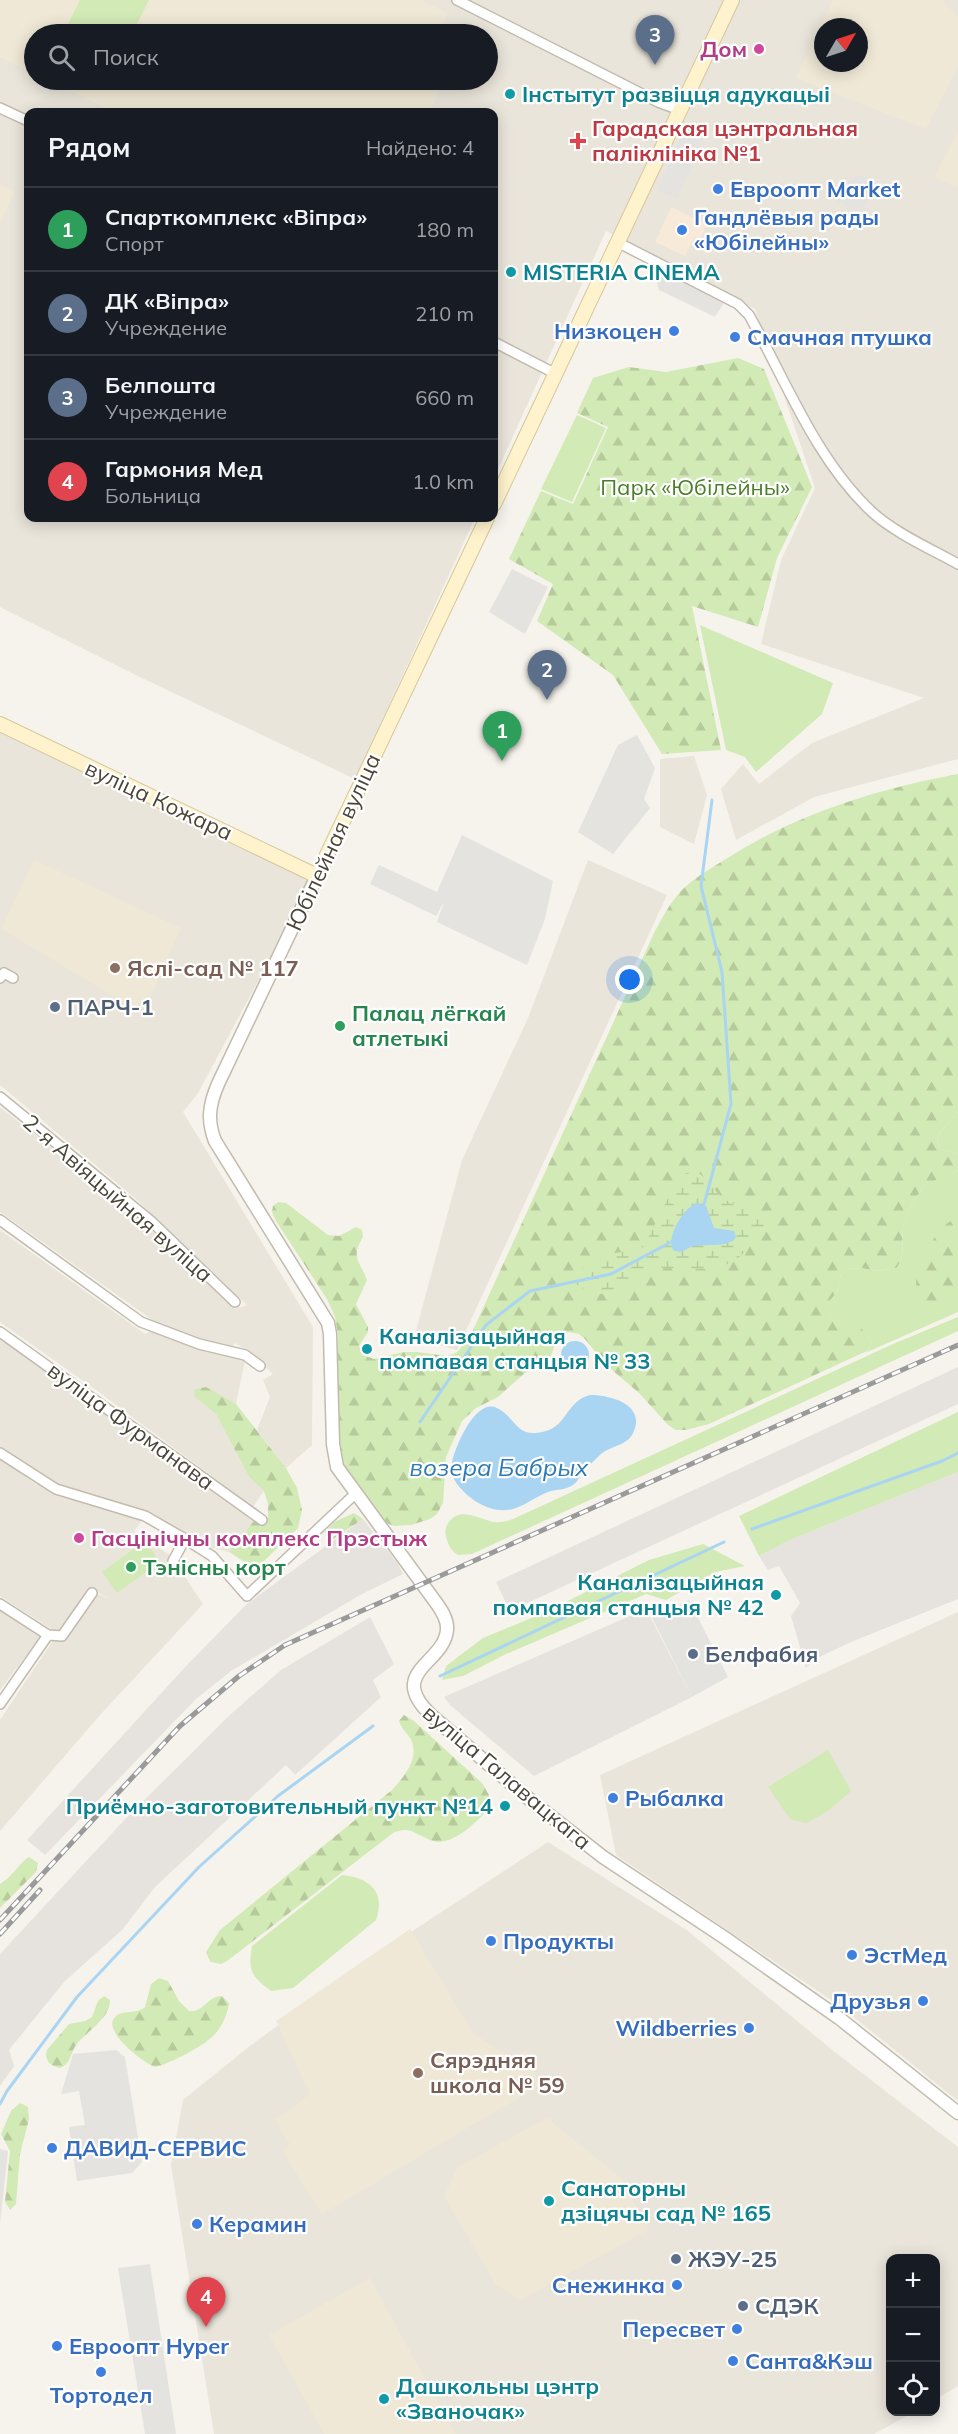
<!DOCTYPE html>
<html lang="ru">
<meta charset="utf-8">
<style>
body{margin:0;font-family:Mulish,sans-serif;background:#242831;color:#f1f3f6}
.controls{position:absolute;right:18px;bottom:18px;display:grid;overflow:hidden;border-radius:12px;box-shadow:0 3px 15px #0003}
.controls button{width:54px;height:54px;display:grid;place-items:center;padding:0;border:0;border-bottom:2px solid #363941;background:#171b24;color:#f1f3f6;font:30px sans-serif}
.compass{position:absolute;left:814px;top:18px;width:54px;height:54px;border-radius:50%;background:#171b24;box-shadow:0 3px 15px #0003;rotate:51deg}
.you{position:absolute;left:630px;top:980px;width:21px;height:21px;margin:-15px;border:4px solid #fff;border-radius:50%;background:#1a73e8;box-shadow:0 0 0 9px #1a73e833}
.badge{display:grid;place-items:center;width:39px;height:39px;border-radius:50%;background:#fc3f1d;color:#fff;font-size:20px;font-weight:700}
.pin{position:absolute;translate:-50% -50px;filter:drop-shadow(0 2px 3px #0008)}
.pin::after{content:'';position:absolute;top:32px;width:21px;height:18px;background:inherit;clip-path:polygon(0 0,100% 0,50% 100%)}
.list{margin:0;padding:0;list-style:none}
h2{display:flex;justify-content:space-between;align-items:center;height:78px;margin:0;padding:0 24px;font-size:26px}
h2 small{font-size:20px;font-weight:400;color:#9ea1a6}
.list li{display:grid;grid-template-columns:39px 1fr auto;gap:18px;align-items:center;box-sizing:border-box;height:84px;padding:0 24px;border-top:2px solid #363941}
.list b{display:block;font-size:22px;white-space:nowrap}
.list p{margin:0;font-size:20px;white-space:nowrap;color:#9ea1a6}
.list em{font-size:20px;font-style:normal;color:#9ea1a6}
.icon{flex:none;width:33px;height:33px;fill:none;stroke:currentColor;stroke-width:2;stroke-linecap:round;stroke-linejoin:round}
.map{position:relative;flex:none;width:958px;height:2434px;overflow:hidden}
.search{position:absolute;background:#171b24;box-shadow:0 3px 15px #0003;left:24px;top:24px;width:474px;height:66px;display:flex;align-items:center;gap:15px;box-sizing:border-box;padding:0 21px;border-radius:33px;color:#9ea1a6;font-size:22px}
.panel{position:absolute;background:#171b24;box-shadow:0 3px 15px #0003;left:24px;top:108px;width:474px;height:414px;border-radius:12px}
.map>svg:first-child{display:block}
</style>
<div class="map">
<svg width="958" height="2434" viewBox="0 0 958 2434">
<defs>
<pattern id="forest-firs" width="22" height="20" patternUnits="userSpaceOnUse" patternTransform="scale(1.5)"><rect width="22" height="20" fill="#d2eab5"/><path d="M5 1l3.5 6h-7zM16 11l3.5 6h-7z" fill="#b6ca9c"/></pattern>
<pattern id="wetland-marsh" width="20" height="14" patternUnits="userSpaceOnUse" patternTransform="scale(1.5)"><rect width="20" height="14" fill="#d2eab5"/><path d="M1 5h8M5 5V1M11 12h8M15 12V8" fill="none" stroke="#b6ca9c"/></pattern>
</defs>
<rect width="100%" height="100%" fill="#f6f3ec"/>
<g fill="#eae5da" fill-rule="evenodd">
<path d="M0,0H958V759L814,797L736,840L721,789L743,764L759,784L812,743L924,698L761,644L781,560L815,488L755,309L606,231L494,478V112H28V518H475L355,779L144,679L0,607ZM823,27H859V63H823ZM34,34H488V80H34Z"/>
<polygon points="0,729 314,877 198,1093 183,1112 313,1327 312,1445 286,1468 257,1430 270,1397 263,1380 273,1374 249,1352 235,1343 231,1348 223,1343 222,1345 205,1342 158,1324 0,1212 0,1107 129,1210 236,1309 247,1305 137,1200 0,1085"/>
<polygon points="694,756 707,795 694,844 660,827 660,759"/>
<polygon points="588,860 667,895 457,1350 414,1338 462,1160 528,1018"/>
<polygon points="0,1230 145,1334 151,1331 245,1360 236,1404 216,1414 249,1477 264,1491 253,1507 96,1390 0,1322"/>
<polygon points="0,1338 59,1378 254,1521 229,1552 208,1547 149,1512 145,1516 134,1531 171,1556 203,1604 100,1715 0,1831 0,1720 54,1639 65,1639 98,1594 109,1599 94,1590 59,1634 0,1596 0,1459 37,1485 43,1476 0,1447"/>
<polygon points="0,1611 40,1637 0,1690"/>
<polygon points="958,1612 958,2101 840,2006 616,1855 600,1775"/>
<polygon points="548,1842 688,1931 836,2053 958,2147 958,2386 936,2399 936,2258 890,2258 890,2412 914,2412 874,2434 214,2434 171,2165 183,2100 251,2045 370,1959"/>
</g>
<polygon fill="#f7ead8" points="671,207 707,224 700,239 695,237 685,256 655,242"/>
<g fill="#e6e2dd">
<polygon points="958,1367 958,1404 510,1611 496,1582"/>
<polygon points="958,1472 958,1599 851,1642 815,1659 806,1668 791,1616 800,1603 779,1566 768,1570 759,1556 792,1539"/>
<polygon points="363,1519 398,1564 403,1574 362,1594 231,1671 196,1699 45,1855 27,1840 187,1665 247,1604"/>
<polygon points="646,1609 692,1697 534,1776 450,1705 444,1697"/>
<polygon points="370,1617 394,1664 373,1680 381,1697 295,1775 286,1765 155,1887 122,1930 64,1982 9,2050 14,2066 0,2086 0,1954 129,1815 231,1714 281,1670"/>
</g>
<g fill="#efe8d6" fill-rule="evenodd">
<polygon points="0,0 421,0 448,13 438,34 34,34 34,74 0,57"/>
<path d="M833,0H942L958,17V67L926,129L796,78ZM823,27H859V63H823Z"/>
<polygon points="47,80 445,80 429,112 115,112"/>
<polygon points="958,132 958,188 934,177"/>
<polygon points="0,184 15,192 0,223"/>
<polygon points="34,860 181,928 146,1007 139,1011 1,929"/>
<polygon points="410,1929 473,2033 511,2058 527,2051 539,2086 322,2214 283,2152 290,2144 275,2120 310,2094 276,2021"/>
<polygon points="547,2118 623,2180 648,2230 521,2300 496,2285 444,2196 458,2167"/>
<polygon points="370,2278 422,2373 456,2434 324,2434 269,2335"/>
</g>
<g fill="#d2eab5">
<polygon points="80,0 149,0 132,34 63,34"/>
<polygon points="577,415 606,428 572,502 541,489"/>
<polygon points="700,625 833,683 822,714 756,772 745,757 726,750"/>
<polygon points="958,1112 958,1154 940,1149 937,1141 940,1132"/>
<path d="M958,1170V1312L865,1353L869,1350L871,1341C866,1326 850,1326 836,1324L827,1314V1304L837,1292L841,1274L845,1269L861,1268L878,1271L896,1268C907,1257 900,1237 904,1223C908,1211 915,1199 922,1189C931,1176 948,1181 958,1170Z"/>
<path d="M958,1317V1331L472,1554L458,1555C452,1551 449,1547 447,1540C445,1533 444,1528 449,1522C460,1506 479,1519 494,1522C501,1523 507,1521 513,1519L893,1344Z"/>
<polygon points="958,1412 958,1472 792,1539 759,1556 739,1516"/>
<polygon points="145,1541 160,1562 117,1593 102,1572"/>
<polygon points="703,1544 745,1566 715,1572 666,1600 646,1594 506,1654 463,1676 442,1680 446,1666 483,1638 546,1612 649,1560"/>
<polygon points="828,1750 851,1791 828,1811 806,1823 790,1819 768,1787"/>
<path d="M342,1875C369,1878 386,1891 376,1920L293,1988L271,1991C251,1976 248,1971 252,1946Z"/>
</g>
<g fill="url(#forest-firs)">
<polygon points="738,358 764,369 812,487 777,558 758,627 692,606 721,750 662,754 613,675 537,621 553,584 509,559 541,491 573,504 608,427 577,413 593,378 629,367 666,372"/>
<path d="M958,774V1112L940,1132L937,1141L940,1149L958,1154V1170C948,1182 931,1176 922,1189C915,1199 908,1211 904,1223C900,1237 907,1257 896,1268L878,1271L861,1268L845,1269L841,1274L837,1292L827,1304V1314L836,1324C851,1326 865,1324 871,1341L869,1350L709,1424L686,1430H676L668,1425L639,1393L605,1364L585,1339L579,1334L568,1332L556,1340L551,1356L545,1364L525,1373L498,1397L476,1408L462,1421L446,1457L443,1503L437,1514L430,1519L411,1525L394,1526L386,1523L348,1473L343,1461L338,1433V1335L335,1317L327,1299L276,1221L272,1212L273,1206L278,1202L286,1203L328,1235L339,1236L356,1227L362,1230L363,1237C350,1258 360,1261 367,1280L356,1304L368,1327V1332L359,1346L363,1355L374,1359L403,1352H417L447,1356L456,1353L469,1339L654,933C662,918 670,903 681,891C694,878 711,868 726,859C796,814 877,789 958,774Z"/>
<path d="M954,1219L958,1220C958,1244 958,1293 942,1310H929C897,1294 931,1231 954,1219Z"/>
<polygon points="206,1387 236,1404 286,1468 297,1488 302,1510 298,1528 261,1564 254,1568 229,1552 254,1521 261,1524 268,1517 268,1504 264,1491 249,1477 216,1414 194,1396 195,1389"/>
<polygon points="354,1513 363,1519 327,1543 325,1531 336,1521"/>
<path d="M404,1715L414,1721L482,1783L489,1795L488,1809C475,1824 449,1850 428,1839C414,1833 409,1826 393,1833L227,1961L221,1964L211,1962L206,1952L220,1930L392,1790C404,1777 421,1757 410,1738C406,1732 401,1728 399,1721Z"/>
<path d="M29,1857L38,1863L36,1872L0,1908V1884C12,1877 21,1861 29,1857Z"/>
<path d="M159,1978L168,1981L179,2001L189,2011C204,2013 207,1996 222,1996L229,2003C228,2012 223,2025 216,2033C206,2045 170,2064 155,2067C143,2063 101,2030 115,2017C123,2009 136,2015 145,2007L151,1984Z"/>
<path d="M104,1996L110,2000C111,2018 86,2032 76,2045C70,2054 71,2064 60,2068C50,2066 44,2060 47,2050L69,2024L85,2021L92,2017L98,2001Z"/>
<polygon points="20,2103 28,2107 29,2119 20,2154 16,2204 10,2210 5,2202 10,2151 1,2134 11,2111"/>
</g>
<path fill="url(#wetland-marsh)" d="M693,1171C709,1176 713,1192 726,1200C739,1207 755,1204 765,1217V1229L760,1235L741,1256L726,1265L706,1269L643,1268C633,1274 630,1282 622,1289C609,1299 588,1293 576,1284V1276L580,1270L599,1258L609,1254L640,1249L648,1238L676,1182L681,1175Z"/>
<g fill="#e5e3e0">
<polygon points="686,125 706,134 677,199 657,190"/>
<polygon points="861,175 877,183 861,214 831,198 843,183"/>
<polygon points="650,258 727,298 715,317 659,290"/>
<polygon points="512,569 548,587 525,634 489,612"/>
<polygon points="637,735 655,768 644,799 650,808 613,854 578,832 618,745"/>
<polygon points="462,835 553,881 545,919 527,965 437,922 444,902 436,916 370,884 379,865 437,892"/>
<polygon points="689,1600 728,1677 692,1697 652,1618"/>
<polygon points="116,2050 125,2057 142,2162 132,2173 77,2181 69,2127 85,2125 79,2091 61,2094 73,2054"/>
<polygon points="0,2149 8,2151 0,2224"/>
<polygon points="150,2264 176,2434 145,2434 118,2268"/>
</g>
<g fill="#a9d4f2">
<path d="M696,1203L706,1206L714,1228L734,1231L736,1237L733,1241C721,1247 708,1244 695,1246C686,1247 684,1255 673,1250C666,1237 683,1209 696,1203Z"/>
<circle cx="575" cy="1355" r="14"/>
<path d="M590,1395C610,1395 645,1404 634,1431C628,1446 612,1445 601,1454C596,1459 590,1464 585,1470C580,1474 579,1481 574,1484C568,1490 556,1489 548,1492C537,1496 527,1504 516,1508C494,1516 470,1501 457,1484C449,1473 451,1461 456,1449C461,1436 478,1399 497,1408C517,1418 516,1440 546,1431C566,1426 568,1400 590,1395Z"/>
</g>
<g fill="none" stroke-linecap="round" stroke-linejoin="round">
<g stroke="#a9d4f2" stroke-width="3">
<polyline points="703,1208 731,1104 722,972 701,886 712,800"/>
<polyline points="420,1422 486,1325 530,1291 611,1274 673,1241"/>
<polyline points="752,1529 942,1461 958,1453"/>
<polyline points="440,1676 724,1542"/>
<polyline points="0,2104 7,2091 77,1997 199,1867 278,1796 373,1726"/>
</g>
<defs>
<g id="minor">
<polyline points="457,0 658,102 680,110"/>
<polyline points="0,108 28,121"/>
<path d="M619,243L738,304L749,315C786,381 816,460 872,512C895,533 931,549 958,564"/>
<polyline points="494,342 556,374"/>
<polyline points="0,978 4,973 13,978"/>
<polyline points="0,1097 152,1222 235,1302"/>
<polyline points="0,1220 141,1322 199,1344 245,1355 260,1366"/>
<polyline points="0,1332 262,1520"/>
<polyline points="0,1453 56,1489 145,1516 185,1539 212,1556 247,1596 355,1494"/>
<polyline points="173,1561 185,1539"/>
<polyline points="0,1604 48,1635 62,1636 92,1593"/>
<polyline points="0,1704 48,1635"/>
</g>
<path id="tertiary" d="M317,876L218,1084C209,1105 207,1120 215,1141L328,1323L330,1334L333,1444L337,1467L437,1604C442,1611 448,1620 447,1630C444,1664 385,1672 432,1716L535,1804L603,1857L725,1938L839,2018L958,2113"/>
<g id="secondary">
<polyline points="494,504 732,0"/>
<polyline points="0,724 317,876 487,518"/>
</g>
</defs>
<use href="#minor" stroke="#c2bbae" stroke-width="12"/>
<use href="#tertiary" stroke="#c2bbae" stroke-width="15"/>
<use href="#secondary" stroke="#d6c79b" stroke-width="16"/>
<use href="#minor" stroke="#fff" stroke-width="9"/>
<use href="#tertiary" stroke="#fff" stroke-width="12"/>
<use href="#secondary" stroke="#fff3cd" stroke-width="14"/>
<defs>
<g id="rail">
<polyline points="0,1920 180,1726 239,1676 285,1645 958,1345"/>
<polyline points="0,1934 40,1890"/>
</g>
</defs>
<use href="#rail" stroke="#9a9a9a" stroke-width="5"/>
<use href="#rail" stroke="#fff" stroke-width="3" stroke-dasharray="9" stroke-linecap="butt"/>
</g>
<g fill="#d1479c" stroke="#fff" stroke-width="2">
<circle cx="759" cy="49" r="6"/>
<circle cx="79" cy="1538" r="6"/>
</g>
<g fill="#0f9aa8" stroke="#fff" stroke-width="2">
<circle cx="510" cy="94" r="6"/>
<circle cx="511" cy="272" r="6"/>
<circle cx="367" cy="1349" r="6"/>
<circle cx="776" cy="1595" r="6"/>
<circle cx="505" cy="1806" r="6"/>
<circle cx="549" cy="2201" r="6"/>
<circle cx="384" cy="2399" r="6"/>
</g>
<path fill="#e0444e" stroke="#fff" stroke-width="2" d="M575 132h6v6h6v6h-6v6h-6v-6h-6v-6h6z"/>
<g fill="#3f7fe0" stroke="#fff" stroke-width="2">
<circle cx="718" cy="189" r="6"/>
<circle cx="682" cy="230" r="6"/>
<circle cx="674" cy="331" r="6"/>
<circle cx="735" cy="337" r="6"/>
<circle cx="613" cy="1798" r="6"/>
<circle cx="491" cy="1941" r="6"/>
<circle cx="852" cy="1955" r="6"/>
<circle cx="923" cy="2001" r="6"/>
<circle cx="749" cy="2028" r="6"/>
<circle cx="52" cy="2148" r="6"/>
<circle cx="197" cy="2224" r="6"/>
<circle cx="677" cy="2285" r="6"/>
<circle cx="737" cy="2329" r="6"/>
<circle cx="57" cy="2346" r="6"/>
<circle cx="733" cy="2361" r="6"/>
<circle cx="101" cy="2372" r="6"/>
</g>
<g fill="#8d6e63" stroke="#fff" stroke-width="2">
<circle cx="115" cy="968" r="6"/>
<circle cx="418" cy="2073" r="6"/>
</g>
<g fill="#5c6f8a" stroke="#fff" stroke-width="2">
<circle cx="55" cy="1007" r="6"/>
<circle cx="693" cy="1654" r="6"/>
<circle cx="676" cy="2259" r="6"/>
<circle cx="743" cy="2306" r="6"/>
</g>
<g fill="#2e9e5b" stroke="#fff" stroke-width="2">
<circle cx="340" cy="1026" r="6"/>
<circle cx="131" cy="1567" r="6"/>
</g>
<g text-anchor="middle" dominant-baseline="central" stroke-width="4.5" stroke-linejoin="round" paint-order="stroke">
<g font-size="22" font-weight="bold" fill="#b23c85" stroke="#fff" text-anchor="end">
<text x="747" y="49">Дом</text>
<text x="91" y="1538" text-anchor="start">Гасцінічны комплекс Прэстыж</text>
</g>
<g font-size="22" font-weight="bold" fill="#0d838f" stroke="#fff" text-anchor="start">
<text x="522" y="94">Інстытут развіцця адукацыі</text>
<text x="523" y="272">MISTERIA CINEMA</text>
<text x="379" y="1336">Каналізацыйная<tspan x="379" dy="25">помпавая станцыя № 33</tspan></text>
<text x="764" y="1582" text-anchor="end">Каналізацыйная<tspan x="764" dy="25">помпавая станцыя № 42</tspan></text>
<text x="493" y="1806" text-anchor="end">Приёмно-заготовительный пункт №14</text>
<text x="561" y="2188">Санаторны<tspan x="561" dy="25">дзіцячы сад № 165</tspan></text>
<text x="396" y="2386">Дашкольны цэнтр<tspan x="396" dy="25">«Званочак»</tspan></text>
</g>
<g font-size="22" font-weight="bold" fill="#be3a42" stroke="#fff" text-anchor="start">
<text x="592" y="128">Гарадская цэнтральная<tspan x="592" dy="25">паліклініка №1</tspan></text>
</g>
<g font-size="22" font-weight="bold" fill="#366cbe" stroke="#fff" text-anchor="start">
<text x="730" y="189">Евроопт Market</text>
<text x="694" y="217">Гандлёвыя рады<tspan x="694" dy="25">«Юбілейны»</tspan></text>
<text x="662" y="331" text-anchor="end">Низкоцен</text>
<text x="747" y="337">Смачная птушка</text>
<text x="625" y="1798">Рыбалка</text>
<text x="503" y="1941">Продукты</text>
<text x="864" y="1955">ЭстМед</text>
<text x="911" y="2001" text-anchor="end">Друзья</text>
<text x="737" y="2028" text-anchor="end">Wildberries</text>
<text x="64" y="2148">ДАВИД-СЕРВИС</text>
<text x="209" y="2224">Керамин</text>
<text x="665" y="2285" text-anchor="end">Снежинка</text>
<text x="725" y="2329" text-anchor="end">Пересвет</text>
<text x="69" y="2346">Евроопт Hyper</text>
<text x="745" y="2361">Санта&amp;Кэш</text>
<text x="101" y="2395" text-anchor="middle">Тортодел</text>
</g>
<g font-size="22" fill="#4a7f2a" stroke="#fff">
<text x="695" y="487">Парк «Юбілейны»</text>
</g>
<g font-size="22" fill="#4b4439" stroke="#fff">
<text transform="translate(159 800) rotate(25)">вуліца Кожара</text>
<text transform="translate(333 842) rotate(-65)">Юбілейная вуліца</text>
<text transform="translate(118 1198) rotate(41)">2-я Авіяцыйная вуліца</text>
<text transform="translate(131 1426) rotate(36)">вуліца Фурманава</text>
<text transform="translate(507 1777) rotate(40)">вуліца Галавацкага</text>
</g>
<g font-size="22" font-weight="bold" fill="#785e54" stroke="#fff" text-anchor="start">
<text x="127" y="968">Яслі-сад № 117</text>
<text x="430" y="2060">Сярэдняя<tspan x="430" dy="25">школа № 59</tspan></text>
</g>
<g font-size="22" font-weight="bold" fill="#4e5e75" stroke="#fff" text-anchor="start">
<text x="67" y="1007">ПАРЧ-1</text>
<text x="705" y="1654">Белфабия</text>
<text x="688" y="2259">ЖЭУ-25</text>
<text x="755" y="2306">СДЭК</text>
</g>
<g font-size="22" font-weight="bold" fill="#27864d" stroke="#fff" text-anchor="start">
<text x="352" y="1013">Палац лёгкай<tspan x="352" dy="25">атлетыкі</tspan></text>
<text x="143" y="1567">Тэнісны корт</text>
</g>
<g font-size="24" font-style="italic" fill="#2e7ab2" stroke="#fff">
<text x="499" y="1467">возера Бабрых</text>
</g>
</g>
</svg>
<div class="controls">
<button>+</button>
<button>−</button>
<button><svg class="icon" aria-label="locate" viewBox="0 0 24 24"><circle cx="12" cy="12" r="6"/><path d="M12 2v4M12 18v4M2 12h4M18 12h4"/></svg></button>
</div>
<svg class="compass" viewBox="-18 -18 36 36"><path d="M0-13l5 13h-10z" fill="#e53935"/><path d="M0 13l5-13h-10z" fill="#9ea1a6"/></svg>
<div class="you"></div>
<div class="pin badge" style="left:502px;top:761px;background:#2e9e5b">1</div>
<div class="pin badge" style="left:547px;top:700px;background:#5c6f8a">2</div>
<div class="pin badge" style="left:655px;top:65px;background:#5c6f8a">3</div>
<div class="pin badge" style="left:206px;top:2327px;background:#e0444e">4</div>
<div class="search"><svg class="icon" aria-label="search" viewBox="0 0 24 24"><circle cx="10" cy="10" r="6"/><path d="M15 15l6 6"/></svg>Поиск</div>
<section class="panel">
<h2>Рядом<small>Найдено: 4</small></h2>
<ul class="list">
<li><span class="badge" style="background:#2e9e5b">1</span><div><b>Спарткомплекс «Віпра»</b><p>Спорт</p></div><em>180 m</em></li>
<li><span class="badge" style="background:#5c6f8a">2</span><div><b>ДК «Віпра»</b><p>Учреждение</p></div><em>210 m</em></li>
<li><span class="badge" style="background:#5c6f8a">3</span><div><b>Белпошта</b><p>Учреждение</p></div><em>660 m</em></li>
<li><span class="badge" style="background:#e0444e">4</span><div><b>Гармония Мед</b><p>Больница</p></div><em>1.0 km</em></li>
</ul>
</section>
</div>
